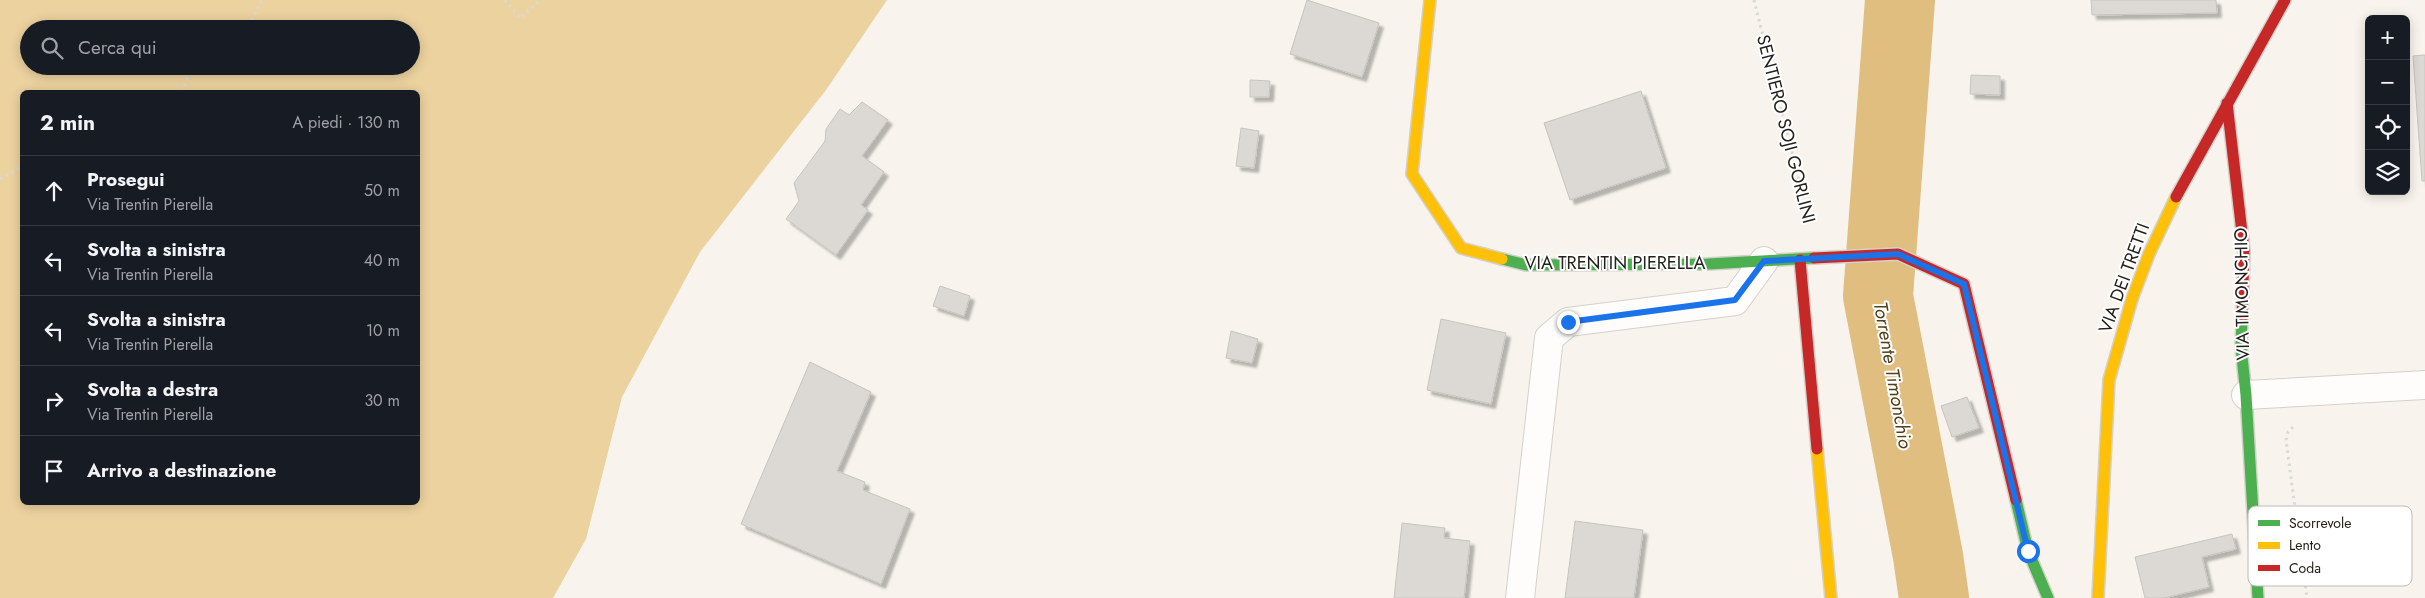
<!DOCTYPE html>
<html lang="it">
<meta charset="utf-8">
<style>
body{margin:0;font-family:Jost,sans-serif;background:#20242c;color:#f1f3f6}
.controls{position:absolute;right:15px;top:15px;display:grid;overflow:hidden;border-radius:8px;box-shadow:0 2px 12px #0003}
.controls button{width:45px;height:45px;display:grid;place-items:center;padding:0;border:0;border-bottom:1px solid #363941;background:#171b24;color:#f1f3f6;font:25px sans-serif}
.stop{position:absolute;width:15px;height:15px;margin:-11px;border:4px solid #1a73e8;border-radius:50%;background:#fff}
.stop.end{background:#1a73e8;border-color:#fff;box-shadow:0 1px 5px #0008}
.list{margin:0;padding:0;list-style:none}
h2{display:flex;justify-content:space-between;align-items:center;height:65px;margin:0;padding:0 20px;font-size:21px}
h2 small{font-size:16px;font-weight:400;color:#9ea1a6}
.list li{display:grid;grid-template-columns:32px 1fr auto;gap:15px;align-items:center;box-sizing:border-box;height:70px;padding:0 20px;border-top:1px solid #363941}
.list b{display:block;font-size:19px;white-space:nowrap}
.list p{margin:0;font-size:16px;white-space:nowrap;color:#9ea1a6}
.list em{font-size:16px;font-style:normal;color:#9ea1a6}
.icon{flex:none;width:28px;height:28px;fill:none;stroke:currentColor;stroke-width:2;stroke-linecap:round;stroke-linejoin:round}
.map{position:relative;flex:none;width:2425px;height:598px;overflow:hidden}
.search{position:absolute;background:#171b24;box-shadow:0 2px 12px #0003;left:20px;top:20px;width:400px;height:55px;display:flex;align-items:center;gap:12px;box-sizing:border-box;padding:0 18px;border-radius:28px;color:#9ea1a6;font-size:19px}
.panel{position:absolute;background:#171b24;box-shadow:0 2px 12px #0003;left:20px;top:90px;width:400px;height:415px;border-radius:8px}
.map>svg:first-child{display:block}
</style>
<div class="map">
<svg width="2425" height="598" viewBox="0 0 2425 598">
<defs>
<filter id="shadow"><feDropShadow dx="4.5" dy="4.5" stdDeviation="1" flood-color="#0004"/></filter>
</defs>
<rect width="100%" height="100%" fill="#f8f4ed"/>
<path fill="#ecd29f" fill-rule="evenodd" d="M0,0H887L826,90L700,252L622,397L586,539L553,598H0ZM29,29H411V66H29ZM22,92H418V502H22Z"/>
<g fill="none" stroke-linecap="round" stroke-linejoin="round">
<polyline stroke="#dfbe7f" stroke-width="70" points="1900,0 1878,296 1928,556 1934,598"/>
</g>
<g fill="#dcd9d4" stroke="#c7c4bf" filter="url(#shadow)">
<polygon points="1307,0 1379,23 1362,77 1290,54"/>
<polygon points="2091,0 2216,0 2217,13 2092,15"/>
<polygon points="2425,55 2425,181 2422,181 2413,56"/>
<polygon points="1971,75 2000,76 2000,95 1970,94"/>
<polygon points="1250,80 1270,81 1269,97 1250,97"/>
<polygon points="1641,91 1666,168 1570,200 1544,123"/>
<polygon points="862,102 888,120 862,156 884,172 861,205 868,210 836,255 786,219 799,201 794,183 825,141 826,129 840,109 849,115"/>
<polygon points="1241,128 1259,131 1254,168 1236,166"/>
<polygon points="940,286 970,296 964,316 933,306"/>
<polygon points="1441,319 1506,333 1491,404 1427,390"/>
<polygon points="1231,331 1258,339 1252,363 1226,358"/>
<polygon points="810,362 871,392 837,471 865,482 863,490 910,509 881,584 741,524"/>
<polygon points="1967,397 1979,428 1952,437 1941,406"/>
<polygon points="1575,521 1643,530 1634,598 1565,598"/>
<polygon points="1402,523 1445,528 1444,538 1470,541 1464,598 1394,598"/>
<polygon points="2232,534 2236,549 2202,557 2209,587 2164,598 2145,598 2135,557"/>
</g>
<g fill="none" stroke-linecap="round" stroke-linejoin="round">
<defs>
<g id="street">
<polyline points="2246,395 2425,385"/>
<polyline points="1520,598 1549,338 1568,322 1735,301 1764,261"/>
</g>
<g id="fast">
<polyline points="1502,259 1526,265 1708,264 1814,258"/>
<polyline points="2242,320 2241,347 2246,395 2258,598"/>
<polyline points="2016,500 2028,551 2048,598"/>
</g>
<g id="slow">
<polyline points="1430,0 1412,174 1461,248 1502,259"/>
<polyline points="1817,449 1831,598"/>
<polyline points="2098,598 2109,380 2132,299 2149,254 2176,197"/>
</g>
<g id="jam">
<polyline points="2227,103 2244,250 2242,320"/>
<polyline points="2176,197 2285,0"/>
<polyline points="1814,258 1898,254 1964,284 2016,500"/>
<polyline points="1800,260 1817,449"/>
</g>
</defs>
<use href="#street" stroke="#d4d1cc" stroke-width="30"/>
<use href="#fast" stroke="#d4d1cc" stroke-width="14"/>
<use href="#slow" stroke="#d4d1cc" stroke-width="14"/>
<use href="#jam" stroke="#d4d1cc" stroke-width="14"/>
<g stroke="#d9d9d7" stroke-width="3" stroke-dasharray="2.5 4" stroke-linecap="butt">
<polyline points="505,0 520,18 540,0"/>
<polyline points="1754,0 1810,224"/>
<polyline points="228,29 250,23 262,0"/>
<polyline points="182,92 192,66"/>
<polyline points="0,179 22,166"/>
<polyline points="2293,427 2288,432 2286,440 2307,598"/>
</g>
<use href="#street" stroke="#fefdfc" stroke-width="28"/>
<use href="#fast" stroke="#4caf50" stroke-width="11"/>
<use href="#slow" stroke="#ffc107" stroke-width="11"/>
<use href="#jam" stroke="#c62828" stroke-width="11"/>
</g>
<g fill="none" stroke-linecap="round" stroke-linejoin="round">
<polyline stroke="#1a73e8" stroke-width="6" points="1568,322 1735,300 1764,261 1898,254 1964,284 2028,551"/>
</g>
<g text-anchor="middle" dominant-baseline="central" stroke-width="4" stroke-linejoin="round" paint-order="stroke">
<g font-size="18" fill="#23211c" stroke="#fff">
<text transform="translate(1786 129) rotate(76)">SENTIERO SOJI GORLINI</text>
<text x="1615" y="263">VIA TRENTIN PIERELLA</text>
<text transform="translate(2124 278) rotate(-70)">VIA DEI TRETTI</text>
<text transform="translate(2242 294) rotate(-91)">VIA TIMONCHIO</text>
</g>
<g font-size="19" font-style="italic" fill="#513e1a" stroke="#fff">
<text transform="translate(1893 375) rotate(80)">Torrente Timonchio</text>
</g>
</g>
<rect x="2248" y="506" width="164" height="80" rx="8" fill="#fff" stroke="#bdbcbb" stroke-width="1"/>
<rect x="2258" y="520" width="22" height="6" fill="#4caf50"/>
<rect x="2258" y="542" width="22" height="7" fill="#ffc107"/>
<rect x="2258" y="565" width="22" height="6" fill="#c62828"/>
<g font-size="14" fill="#23211c">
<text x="2289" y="528">Scorrevole</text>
<text x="2289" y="550">Lento</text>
<text x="2289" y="573">Coda</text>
</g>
</svg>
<div class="controls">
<button>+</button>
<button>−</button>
<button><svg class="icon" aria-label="locate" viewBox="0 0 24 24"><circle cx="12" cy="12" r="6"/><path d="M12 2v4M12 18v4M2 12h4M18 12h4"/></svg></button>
<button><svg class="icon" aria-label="layers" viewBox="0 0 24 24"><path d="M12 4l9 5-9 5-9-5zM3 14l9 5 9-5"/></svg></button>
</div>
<div class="stop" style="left:2028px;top:551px"></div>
<div class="stop end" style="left:1568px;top:322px"></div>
<div class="search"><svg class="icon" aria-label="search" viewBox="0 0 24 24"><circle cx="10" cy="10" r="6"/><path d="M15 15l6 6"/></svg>Cerca qui</div>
<section class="panel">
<h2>2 min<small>A piedi · 130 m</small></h2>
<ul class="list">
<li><svg class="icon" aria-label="ahead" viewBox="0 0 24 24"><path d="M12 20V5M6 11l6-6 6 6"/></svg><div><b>Prosegui</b><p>Via Trentin Pierella</p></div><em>50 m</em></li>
<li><svg class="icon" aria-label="left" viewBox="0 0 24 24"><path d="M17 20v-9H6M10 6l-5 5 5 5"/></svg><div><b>Svolta a sinistra</b><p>Via Trentin Pierella</p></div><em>40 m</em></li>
<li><svg class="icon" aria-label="left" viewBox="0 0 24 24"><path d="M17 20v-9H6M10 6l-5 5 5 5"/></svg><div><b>Svolta a sinistra</b><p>Via Trentin Pierella</p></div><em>10 m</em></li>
<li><svg class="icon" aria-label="right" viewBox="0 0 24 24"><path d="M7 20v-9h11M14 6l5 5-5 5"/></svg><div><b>Svolta a destra</b><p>Via Trentin Pierella</p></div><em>30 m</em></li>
<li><svg class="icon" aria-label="arrive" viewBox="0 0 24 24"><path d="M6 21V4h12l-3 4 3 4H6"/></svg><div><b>Arrivo a destinazione</b></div></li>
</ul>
</section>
</div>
